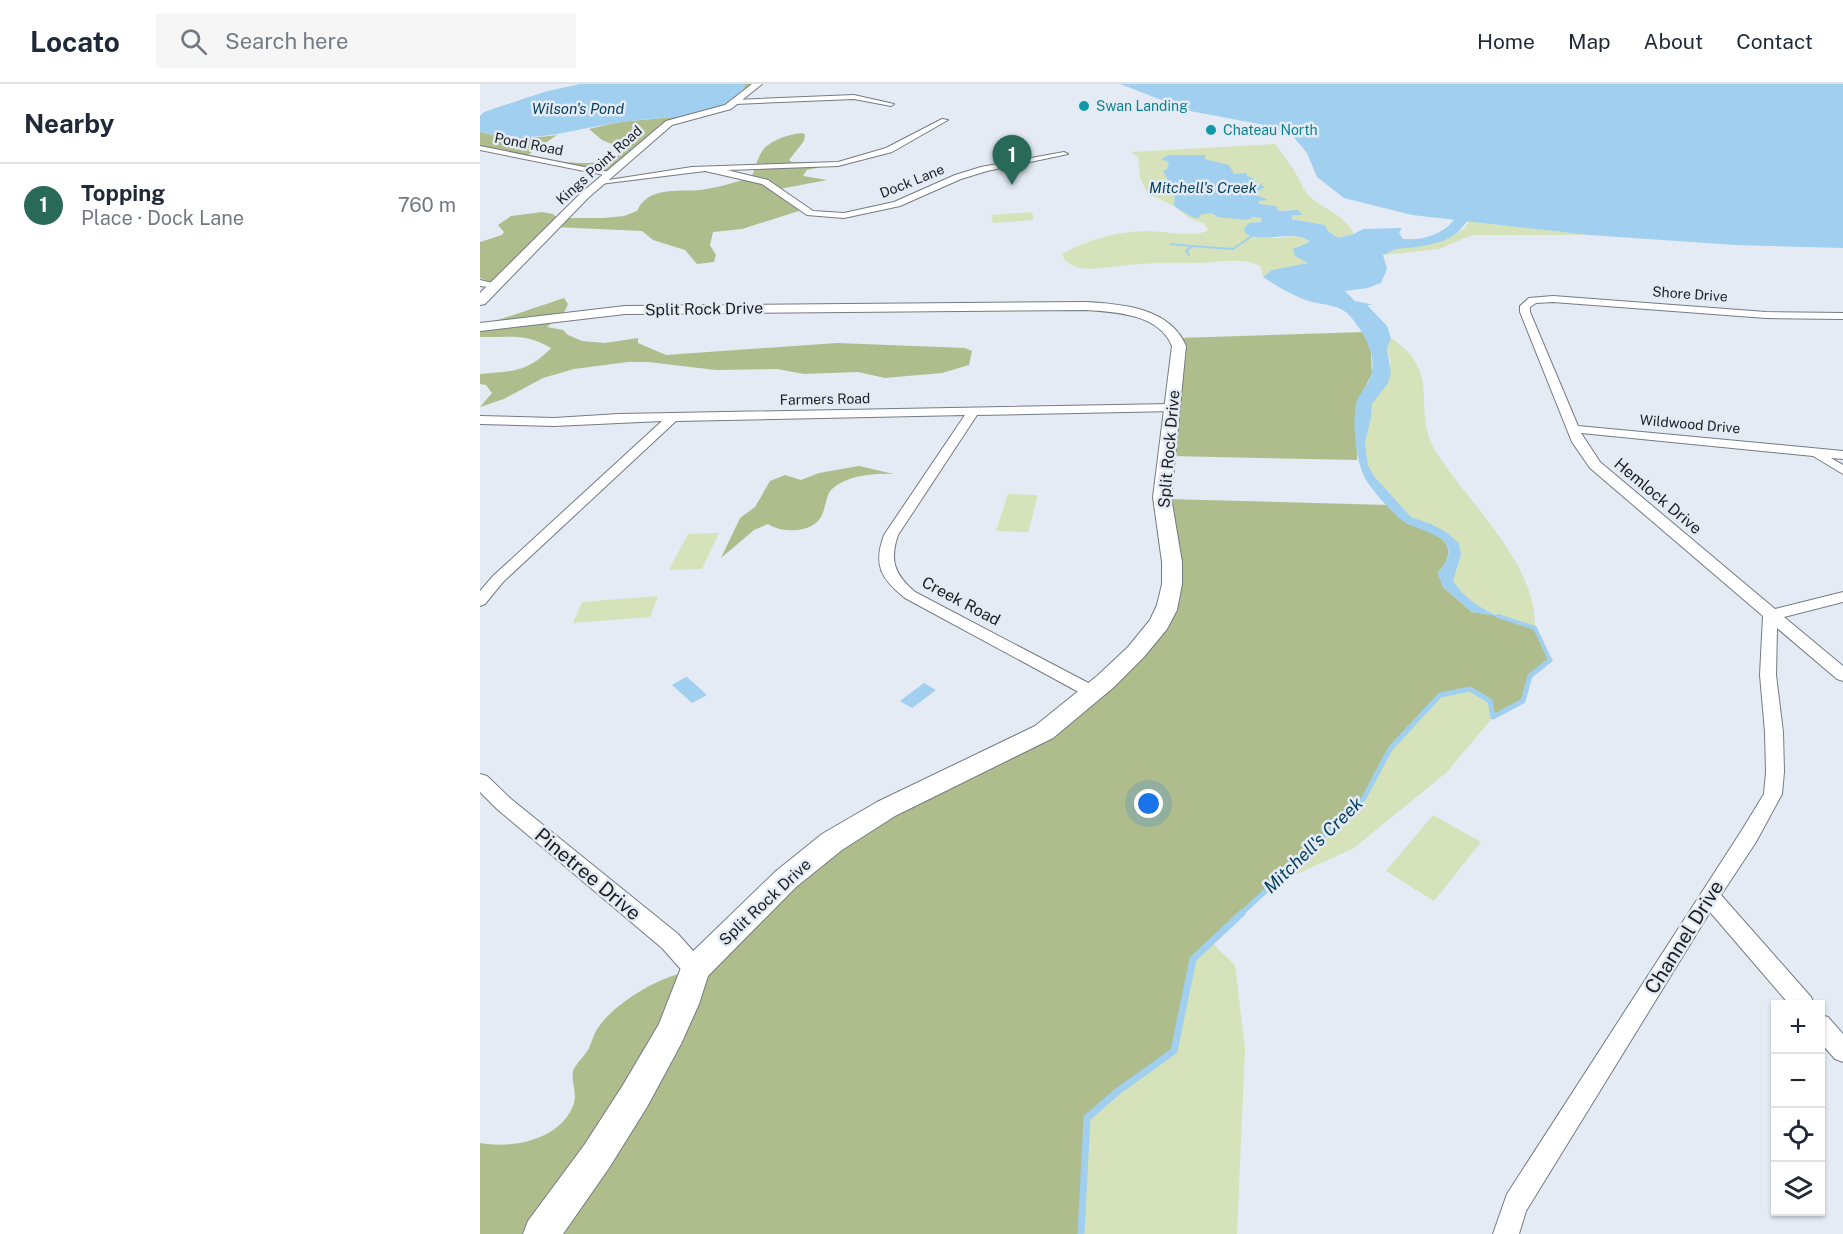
<!DOCTYPE html>
<meta charset="utf-8">
<style>
body{margin:0;font-family:"Public Sans",sans-serif;background:#f6f6f7;color:#1f2937}
.controls{position:absolute;right:18px;bottom:18px;display:grid;overflow:hidden;border-radius:0px;box-shadow:0 2px 4px #0004}
.controls button{width:54px;height:54px;display:grid;place-items:center;padding:0;border:0;border-bottom:2px solid #e0e1e3;background:#fff;color:#1f2937;font:30px sans-serif}
.you{position:absolute;left:669px;top:720px;width:21px;height:21px;margin:-15px;border:4px solid #fff;border-radius:50%;background:#1a73e8;box-shadow:0 0 0 9px #1a73e833}
.badge{display:grid;place-items:center;width:39px;height:39px;border-radius:50%;background:#296957;color:#fff;font-size:20px;font-weight:700}
.pin{position:absolute;translate:-50% -50px;filter:drop-shadow(0 2px 3px #0008)}
.pin::after{content:'';position:absolute;top:32px;width:21px;height:18px;background:inherit;clip-path:polygon(0 0,100% 0,50% 100%)}
.list{margin:0;padding:0;list-style:none}
h2{display:flex;justify-content:space-between;align-items:center;height:78px;margin:0;padding:0 24px;font-size:26px}
h2 small{font-size:20px;font-weight:400;color:#747a83}
.list li{display:grid;grid-template-columns:39px 1fr auto;gap:18px;align-items:center;box-sizing:border-box;height:84px;padding:0 24px;border-top:2px solid #e0e1e3}
.list b{display:block;font-size:22px;white-space:nowrap}
.list p{margin:0;font-size:20px;white-space:nowrap;color:#747a83}
.list em{font-size:20px;font-style:normal;color:#747a83}
.icon{flex:none;width:33px;height:33px;fill:none;stroke:currentColor;stroke-width:2;stroke-linecap:round;stroke-linejoin:round}
.map{position:relative;flex:none;width:1363px;height:1150px;overflow:hidden}
header{display:flex;align-items:center;gap:36px;box-sizing:border-box;height:84px;padding:0 30px;background:#fff;border-bottom:2px solid #e0e1e3}
header strong{font-size:28px}
nav{display:flex;gap:33px;margin-inline-start:auto;font-size:21px}
.search{width:420px;height:54px;background:#f6f6f7;display:flex;align-items:center;gap:15px;box-sizing:border-box;padding:0 21px;border-radius:0px;color:#747a83;font-size:22px}
main{display:flex}
aside{flex:1;background:#fff}
.map>svg:first-child{display:block}
</style>
<header>
<strong>Locato</strong>
<div class="search"><svg class="icon" aria-label="search" viewBox="0 0 24 24"><circle cx="10" cy="10" r="6"/><path d="M15 15l6 6"/></svg>Search here</div>
<nav><a>Home</a><a>Map</a><a>About</a><a>Contact</a></nav>
</header>
<main>
<aside>
<h2>Nearby<small></small></h2>
<ul class="list">
<li><span class="badge">1</span><div><b>Topping</b><p>Place · Dock Lane</p></div><em>760 m</em></li>
</ul>
</aside>
<div class="map">
<svg width="1363" height="1150" viewBox="0 0 1363 1150">
<rect width="100%" height="100%" fill="#e4ebf4"/>
<g fill="#d6e2b9">
<path d="M795,60C803,71 812,82 819,95C821,99 823,104 825,107C840,126 864,128 874,150L858,154L848,147L845,141L811,135L813,131L809,126L799,127L796,123L781,138L769,139L764,144C773,147 783,152 793,154C807,156 818,146 831,159L818,162L829,179L792,186L783,193L781,183C763,172 738,179 717,179C681,177 647,181 611,185L598,184L585,177L582,170C607,156 635,148 664,147C683,146 712,155 729,146L723,139L709,134L694,122L668,110L660,94L658,73L651,68Z"/>
<polygon points="552,128 554,136 513,139 511,131"/>
<polygon points="989,137 1109,151 992,151 959,165 903,171 920,163 943,162 969,154 985,144"/>
<path d="M911,254C966,291 928,324 958,371C990,421 1057,480 1055,544C1023,534 992,526 973,497L981,471L966,448L951,440L931,433L894,392L888,381L885,359L891,334L892,320L911,279L907,265Z"/>
<polygon points="528,410 558,411 548,448 516,447"/>
<polygon points="239,449 222,485 189,486 208,450"/>
<polygon points="178,512 170,533 93,539 102,518"/>
<polygon points="990,605 1010,617 1013,633 967,688 874,764 789,803 884,714 910,665 960,611"/>
<polygon points="953,731 1001,758 954,817 906,787"/>
<polygon points="731,858 755,881 765,964 757,1150 601,1150 607,1034 638,1007 694,967 713,875"/>
</g>
<g fill="#afbd8d">
<path d="M265,0H278L248,23L193,37L129,90L62,76C86,77 118,85 139,70V63L122,56L109,45C123,42 136,38 150,37C178,34 256,32 265,0Z"/>
<path d="M0,48C24,54 52,55 77,51L45,73L0,64Z"/>
<path d="M321,49L325,50L324,57L309,76L312,78H346L341,83L327,86L323,92L347,96L300,105L325,125L262,145L233,148L230,161L236,171L234,178L217,180L205,166L173,156L162,147L74,143L83,134H124L144,132L157,127C168,102 197,108 220,106C237,104 255,98 271,94C275,86 276,78 280,71C286,57 307,51 321,49Z"/>
<polygon points="62,128 73,130 78,135 12,199 0,194 0,158 22,151 24,148 18,141 31,132"/>
<path d="M84,214L88,220L85,227L67,243L83,246L88,251L102,257L125,259L158,254V259L186,271L357,259L485,264L492,267L489,281L462,289L405,294L378,288L324,290L297,285L236,286L168,278H148L94,285L63,294L24,315L0,323L12,309L6,301L0,300V290C32,287 47,289 71,264C44,248 29,254 0,253V242Z"/>
<polygon points="884,248 891,268 892,290 876,320 877,376 690,372 698,254"/>
<path d="M379,382L414,390C394,389 368,391 352,405C346,410 346,423 342,431C334,449 303,450 288,440L274,446L241,474L260,434L275,423L290,397L305,391L321,396L339,389Z"/>
<path d="M687,415L908,421C913,427 918,434 925,438C949,450 987,454 958,489L963,503L992,528L1018,532L1055,544L1070,576L1050,592L1043,617L1013,633L1010,617L990,605L960,611L910,665L884,714L713,875L694,967L638,1007L607,1034L601,1150H0V1059C32,1065 82,1056 94,1019C97,1009 91,997 93,987C96,979 105,972 109,964C111,959 113,953 116,947C131,921 177,894 206,888L352,758L564,648L680,538Z"/>
</g>
<g fill="#a1cff0">
<path d="M100,0H265V2C260,9 253,16 245,20C216,35 181,33 150,37C96,43 57,62 0,48V32L4,28L64,8Z"/>
<polygon points="640,0 1363,0 1363,164 1256,161 1109,151 932,131 864,114 837,93 827,69 812,51 784,41 710,27"/>
<path d="M688,71H726L724,75L749,81L754,90L767,89V92L773,94L775,97L785,103L779,107L773,104L762,105L788,116L778,117L779,120L796,122L799,127L818,126L822,131H813L811,135L845,141L848,147L858,154L874,150L883,145L922,144L919,148L923,156L920,163L903,171L907,185L901,199L888,204L865,207L875,217L894,221H887L907,242L911,254L907,265L911,289L908,299L892,320L891,334L885,359L888,381L894,392L931,433L951,440L966,448L979,459L981,471L973,497C985,515 999,523 1018,532L992,528L963,503L958,489C989,452 945,451 923,437C914,431 892,406 886,396C876,379 872,342 876,321C877,313 885,304 889,297C900,273 884,249 870,232C861,221 844,221 832,218C815,213 798,203 783,193L792,186L828,179L815,172L813,165L830,158C816,144 786,160 766,150L764,144L769,139L781,138L782,134L773,133L767,136L738,133L731,129L719,131L720,134H714L694,122L695,108L683,87L687,85L689,79L682,75Z"/>
<polygon points="206,593 207,593 227,611 212,619 192,601"/>
<polygon points="444,599 456,606 432,624 420,617"/>
</g>
<g fill="none" stroke-linecap="round" stroke-linejoin="round">
<g stroke="#a1cff0" stroke-width="2">
<polyline points="691,160 712,162"/>
<polyline points="709,171 706,167 712,162 753,165 772,152"/>
</g>
<polyline stroke="#a1cff0" stroke-width="4" points="1018,532 1055,544 1070,576 1068,578"/>
<polyline stroke="#a1cff0" stroke-width="5" points="761,830 884,714 910,665 960,611 990,605 1010,617 1013,633 1043,617 1050,592 1070,576"/>
<polyline stroke="#a1cff0" stroke-width="7" points="601,1150 607,1034 638,1007 694,967 713,875 762,829"/>
<path fill="#a1cff0" fill-rule="evenodd" d="M981,132L988,136C982,144 976,151 967,155C952,163 893,171 881,159C888,151 923,156 936,155C947,154 958,150 967,143C972,139 974,134 981,132Z"/>
<defs>
<g id="street">
<polygon points="374,11 414,20 411,22 374,15 255,20 252,18 255,16"/>
<polygon points="462,35 468,36 412,68 358,82 247,86 288,96 333,127 364,129 414,118 475,91 501,83 584,68 588,70 507,87 481,95 420,122 364,134 327,131 282,100 225,87 120,100 116,98 212,83 358,78 406,64"/>
<polygon points="0,62 129,88 133,90 129,92 0,66"/>
<polygon points="0,196 21,201 16,204 0,202"/>
<polygon points="1073,212 1286,228 1363,229 1363,235 1286,234 1073,218 1056,219 1050,223 1050,228 1098,342 1363,367 1363,375 1351,374 1363,381 1363,390 1333,372 1101,349 1120,378 1295,525 1363,508 1363,518 1304,533 1363,582 1363,597 1357,595 1297,544 1296,591 1303,648 1304,688 1302,710 1276,758 1241,811 1331,913 1334,920 1309,920 1230,828 1046,1127 1039,1150 1013,1150 1027,1110 1262,746 1284,710 1286,688 1285,648 1280,591 1283,532 1110,384 1092,358 1040,228 1040,222 1049,214"/>
<path d="M691,320L697,324L695,327L497,331L418,451C409,477 415,491 435,508L618,604L621,608L618,612H606L425,514C401,495 393,481 404,451L485,331L196,337L23,498L5,520L0,522V507L13,492L182,337L74,342L0,340V332L74,334L139,330Z"/>
<polygon points="0,690 7,692 31,715 198,850 223,878 226,885 223,892 215,895 207,892 182,864 17,725 0,708"/>
<polygon points="1340,931 1348,933 1363,950 1363,978 1355,975 1340,958"/>
</g>
<g id="secondary">
<polygon points="272,0 282,0 251,25 192,41 108,114 5,220 0,221 0,209 100,110 186,37 245,21"/>
<path d="M606,218C643,220 690,224 706,262L691,413L702,478V500L697,526L687,545L664,573L634,603L573,654L415,732L362,766L316,803L228,892L219,920L201,960L167,1023L129,1084L83,1150H43L48,1137L105,1060L143,1001L179,940L204,876L296,787L342,750L397,718L555,642L617,592L648,563L670,536L677,521L682,500V478L673,413L692,262C679,230 636,228 606,226L145,230L0,247V239L145,222Z"/>
</g>
</defs>
<use href="#street" stroke="#757b83" stroke-width="2"/>
<use href="#secondary" stroke="#757b83" stroke-width="2"/>
<use href="#street" fill="#fff" fill-rule="evenodd"/>
<use href="#secondary" fill="#fff" fill-rule="evenodd"/>
</g>
<g fill="#0f9aa8" stroke="#e4ebf4" stroke-width="2">
<circle cx="604" cy="22" r="6"/>
<circle cx="731" cy="46" r="6"/>
</g>
<g text-anchor="middle" dominant-baseline="central" stroke-width="5" stroke-linejoin="round" paint-order="stroke">
<g font-size="14" fill="#0d838f" stroke="#e4ebf4" text-anchor="start">
<text x="616" y="22">Swan Landing</text>
<text x="743" y="46">Chateau North</text>
</g>
<g font-size="14" fill="#1c1f22" stroke="#e4ebf4">
<text transform="translate(49 60) rotate(11)">Pond Road</text>
<text transform="translate(119 81) rotate(-42)">Kings Point Road</text>
<text transform="translate(432 97) rotate(-22)">Dock Lane</text>
<text transform="translate(1210 210) rotate(4)">Shore Drive</text>
<text transform="translate(345 315) rotate(-1)">Farmers Road</text>
<text transform="translate(1210 340) rotate(5)">Wildwood Drive</text>
</g>
<g font-size="15" font-style="italic" fill="#033f5f" stroke="#e4ebf4">
<text x="98" y="24">Wilson's Pond</text>
<text x="723" y="103">Mitchell's Creek</text>
</g>
<g font-size="16" fill="#1c1f22" stroke="#e4ebf4">
<text transform="translate(224 225) rotate(-1)">Split Rock Drive</text>
<text transform="translate(689 365) rotate(-85)">Split Rock Drive</text>
<text transform="translate(1178 412) rotate(40)">Hemlock Drive</text>
<text transform="translate(481 517) rotate(28)">Creek Road</text>
<text transform="translate(285 818) rotate(-43)">Split Rock Drive</text>
</g>
<g font-size="18" font-style="italic" fill="#033f5f" stroke="#e4ebf4">
<text transform="translate(833 761) rotate(-44)">Mitchell's Creek</text>
</g>
<g font-size="20" fill="#1c1f22" stroke="#e4ebf4">
<text transform="translate(108 790) rotate(40)">Pinetree Drive</text>
<text transform="translate(1204 853) rotate(-58)">Channel Drive</text>
</g>
</g>
</svg>
<div class="controls">
<button>+</button>
<button>−</button>
<button><svg class="icon" aria-label="locate" viewBox="0 0 24 24"><circle cx="12" cy="12" r="6"/><path d="M12 2v4M12 18v4M2 12h4M18 12h4"/></svg></button>
<button><svg class="icon" aria-label="layers" viewBox="0 0 24 24"><path d="M12 4l9 5-9 5-9-5zM3 14l9 5 9-5"/></svg></button>
</div>
<div class="you"></div>
<div class="pin badge" style="left:532px;top:101px">1</div>
</div>
</main>
